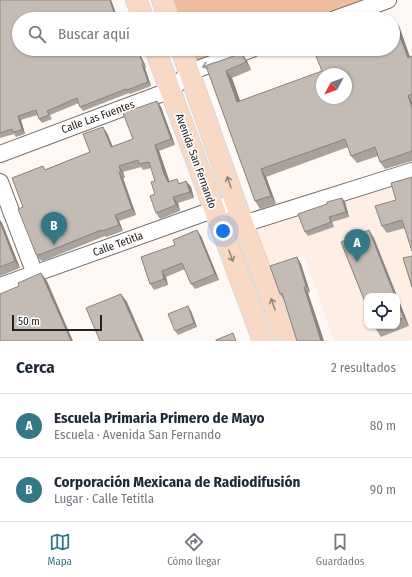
<!DOCTYPE html>
<html lang="es">
<meta charset="utf-8">
<style>
body{margin:0;font-family:"Fira Sans Condensed",sans-serif;background:#f2f2f3;color:#1f2937}
.controls{position:absolute;right:12px;bottom:12px;display:grid;overflow:hidden;border-radius:8px;box-shadow:0 1px 3px #0004}
.controls button{width:36px;height:36px;display:grid;place-items:center;padding:0;border:0;border-bottom:1px solid #e0e1e3;background:#fff;color:#1f2937;font:20px sans-serif}
.compass{position:absolute;left:316px;top:68px;width:36px;height:36px;border-radius:50%;background:#fff;box-shadow:0 1px 3px #0004;rotate:229deg}
.scale{position:absolute;left:12px;bottom:10px;width:90px;box-sizing:border-box;padding-left:4px;border:2px solid #23201e;border-top:0;font-size:11px;line-height:14px;white-space:nowrap;color:#23201e;-webkit-text-stroke:3px #fff;paint-order:stroke}
.you{position:absolute;left:223px;top:231px;width:14px;height:14px;margin:-10px;border:3px solid #fff;border-radius:50%;background:#1a73e8;box-shadow:0 0 0 6px #1a73e833}
.badge{display:grid;place-items:center;width:26px;height:26px;border-radius:50%;background:#327885;color:#fff;font-size:13px;font-weight:700}
.pin{position:absolute;translate:-50% -33px;filter:drop-shadow(0 1px 2px #0008)}
.pin::after{content:'';position:absolute;top:21px;width:14px;height:12px;background:inherit;clip-path:polygon(0 0,100% 0,50% 100%)}
.list{margin:0;padding:0;list-style:none}
h2{display:flex;justify-content:space-between;align-items:center;height:52px;margin:0;padding:0 16px;font-size:17px}
h2 small{font-size:13px;font-weight:400;color:#747a83}
.list li{display:grid;grid-template-columns:26px 1fr auto;gap:12px;align-items:center;box-sizing:border-box;height:64px;padding:0 16px;border-top:1px solid #e0e1e3}
.list b{display:block;font-size:15px;white-space:nowrap}
.list p{margin:0;font-size:13px;white-space:nowrap;color:#747a83}
.list em{font-size:13px;font-style:normal;color:#747a83}
.icon{flex:none;width:22px;height:22px;fill:none;stroke:currentColor;stroke-width:2;stroke-linecap:round;stroke-linejoin:round}
.map{position:relative;flex:none;width:412px;height:341px;overflow:hidden}
.search{position:absolute;background:#fff;box-shadow:0 1px 3px #0004;left:12px;right:12px;top:12px;height:44px;display:flex;align-items:center;gap:10px;box-sizing:border-box;padding:0 14px;border-radius:22px;color:#747a83;font-size:15px}
.sheet{height:180px;background:#fff}
nav{display:flex;justify-content:space-around;align-items:center;box-sizing:border-box;height:56px;border-top:1px solid #e0e1e3;background:#fff;font-size:11px;color:#747a83}
nav a{display:grid;justify-items:center;gap:2px}
nav .on{color:#327885}
.map>svg:first-child{display:block}
</style>
<div class="map">
<svg width="412" height="341" viewBox="0 0 412 341">
<rect width="100%" height="100%" fill="#fef8f5"/>
<path fill="#feeee4" fill-rule="evenodd" d="M412,174V340L408,341H334L304,256L270,268L253,223ZM367,296H397V326H367Z"/>
<g fill="#eebc9e">
<polygon points="173,0 374,0 320,19 180,19"/>
<polygon points="192,49 234,49 197,62"/>
</g>
<g fill="none" stroke-linecap="round" stroke-linejoin="round">
<defs>
<g id="minor">
<polyline points="335,19 388,0"/>
<polyline points="0,154 171,90 190,72 252,49"/>
<polyline points="0,182 35,274"/>
<polyline points="243,224 412,171"/>
<polyline points="0,286 235,202"/>
</g>
<g id="major">
<polyline points="136,0 144,19"/>
<polyline points="162,0 169,19"/>
<polyline points="155,49 263,341"/>
<polyline points="181,49 243,224 287,341"/>
</g>
</defs>
<use href="#minor" stroke="#78706c" stroke-width="18"/>
<use href="#major" stroke="#d7d7d6" stroke-width="22"/>
<use href="#minor" stroke="#fff" stroke-width="16"/>
<use href="#major" stroke="#f8d9c5" stroke-width="20"/>
</g>
<g fill="#a9a19c">
<polygon points="0,0 111,0 118,19 19,49 83,49 85,54 139,54 142,58 146,67 145,68 151,86 130,94 129,93 83,111 80,107 79,103 50,115 52,119 42,123 39,119 37,115 21,120 25,134 16,137 14,134 0,138"/>
<polygon points="393,19 399,26 410,57 412,56 412,161 385,169 380,162 378,156 357,163 351,156 348,147 266,177 276,204 260,209 255,201 206,66 247,61 251,70 232,78 240,101 393,49"/>
<polygon points="157,101 161,107 175,145 159,151 169,180 170,182 180,183 186,181 191,187 194,198 178,203 180,211 160,219 156,213 155,181 151,168 143,170 141,167 123,172 125,178 123,178 136,215 119,221 123,231 106,237 105,236 43,261 40,260 36,254 23,207 46,169 90,152 107,133 113,147 133,139"/>
<polygon points="342,198 345,202 349,217 332,222 334,227 308,236 305,232"/>
<polygon points="396,200 405,228 387,233 382,226"/>
<polygon points="0,220 2,223 20,268 0,276"/>
<polygon points="201,236 219,280 195,289 191,284 185,269 166,277 168,285 154,290 150,284 141,257"/>
<polygon points="374,238 409,326 381,337 376,329 374,326 397,326 397,296"/>
<polygon points="297,257 301,264 310,292 308,293 324,341 297,341 284,300 280,294"/>
<polygon points="188,306 191,311 197,327 178,335 175,331"/>
</g>
<g fill="#89837f">
<polygon points="110,0 111,0 118,19 116,19"/>
<polygon points="393,19 399,26 412,63 408,58"/>
<polygon points="136,49 137,49 140,59 138,55"/>
<polygon points="242,53 247,61 251,70 246,62"/>
<polygon points="139,54 142,58 146,67 143,63"/>
<polygon points="142,64 145,68 151,86 148,82"/>
<polygon points="226,71 232,78 243,109 237,102"/>
<polygon points="408,96 412,102 412,108"/>
<polygon points="157,101 161,107 175,145 171,139"/>
<polygon points="18,116 21,120 25,134 22,130"/>
<polygon points="103,127 107,133 115,153 111,147"/>
<polygon points="155,145 159,151 169,180 172,188 168,182 164,174"/>
<polygon points="119,166 123,172 125,178 121,172"/>
<polygon points="261,169 266,177 276,204 271,196"/>
<polygon points="119,172 123,178 136,215 132,209"/>
<polygon points="186,181 191,187 194,198 190,192"/>
<polygon points="173,197 178,203 180,211 176,205"/>
<polygon points="342,198 345,202 349,217 346,212"/>
<polygon points="115,215 119,221 123,231 119,225"/>
<polygon points="329,217 332,222 334,227 331,222"/>
<polygon points="0,220 2,223 20,268 15,261 0,222"/>
<polygon points="197,230 201,236 219,280 215,274"/>
<polygon points="369,230 374,238 409,326 404,318 397,301 397,296 395,296"/>
<polygon points="297,257 301,264 310,292 306,286"/>
<polygon points="162,271 166,277 168,285 164,279"/>
<polygon points="41,273 47,281 73,341 71,341"/>
<polygon points="304,287 308,293 324,341 321,341"/>
<polygon points="121,294 127,302 144,341 142,341"/>
<polygon points="188,306 191,311 197,327 194,323"/>
</g>
<g fill="#c4bbb5" stroke="#89837f" fill-rule="evenodd">
<polygon points="0,0 110,0 116,19 19,19 19,49 82,49 84,54 97,49 136,49 138,55 139,54 143,63 142,64 148,82 127,90 126,89 80,107 77,98 47,111 49,115 39,119 36,110 18,116 22,130 13,132 12,129 0,133"/>
<path d="M392,19H393L408,58L412,56V94L408,96L412,108V151L380,162L375,147L351,156L345,139L261,169L271,196L255,201L206,66L242,53L246,62L226,71L237,102L322,71L314,51L321,49H393V19ZM322,74H346V98H322Z"/>
<polygon points="157,101 171,139 155,145 164,174 168,182 177,179 179,184 186,181 190,192 173,197 176,205 156,213 150,196 155,194 151,182 155,181 149,162 139,164 138,160 119,166 121,172 119,172 132,209 115,215 119,225 102,231 101,230 39,255 36,254 18,209 23,207 12,178 43,166 45,170 90,152 83,134 103,127 111,147 133,139 123,113"/>
<polygon points="412,177 412,251 402,220 382,226 375,206 396,200 391,183"/>
<polygon points="342,198 346,212 329,217 331,222 305,232 298,214 327,204 327,202"/>
<polygon points="0,222 15,261 0,267"/>
<polygon points="197,230 215,274 191,284 182,263 162,271 164,279 150,284 141,257 175,245 173,240"/>
<polygon points="369,230 395,296 367,296 367,307 341,242"/>
<polygon points="412,256 412,287 403,258"/>
<polygon points="297,257 306,286 304,287 321,341 297,341 282,293 280,294 270,266"/>
<polygon points="41,273 71,341 0,341 0,294 19,286 18,283"/>
<polygon points="121,294 142,341 100,341 86,308"/>
<polygon points="397,301 404,318 397,320"/>
<polygon points="188,306 194,323 175,331 168,314"/>
<polygon points="374,326 383,326 376,329"/>
<polygon points="233,333 236,341 216,341 216,340"/>
</g>
<defs><path id="oneway-shaft" d="M-6 0H5M1.5-3L5.5 0L1.5 3" fill="none" stroke-width="1.6" stroke-linecap="round" stroke-linejoin="round"/></defs>
<use stroke="#9c9b9a" href="#oneway-shaft" transform="translate(208 65) rotate(160)"/>
<g stroke="#98867a">
<use href="#oneway-shaft" transform="translate(229 182) rotate(-109)"/>
<use href="#oneway-shaft" transform="translate(231 256) rotate(69)"/>
<use href="#oneway-shaft" transform="translate(273 304) rotate(-110)"/>
</g>
<g text-anchor="middle" dominant-baseline="central" stroke-width="3.5" stroke-linejoin="round" paint-order="stroke">
<g font-size="11" fill="#23201e" stroke="#fff">
<text transform="translate(98 117) rotate(-20)">Calle Las Fuentes</text>
<text transform="translate(196 161) rotate(70)">Avenida San Fernando</text>
<text transform="translate(118 244) rotate(-20)">Calle Tetitla</text>
</g>
</g>
</svg>
<div class="controls">
<button><svg class="icon" aria-label="locate" viewBox="0 0 24 24"><circle cx="12" cy="12" r="6"/><path d="M12 2v4M12 18v4M2 12h4M18 12h4"/></svg></button>
</div>
<svg class="compass" viewBox="-18 -18 36 36"><path d="M0-13l5 13h-10z" fill="#e53935"/><path d="M0 13l5-13h-10z" fill="#747a83"/></svg>
<div class="scale">50 m</div>
<div class="you"></div>
<div class="pin badge" style="left:357px;top:262px">A</div>
<div class="pin badge" style="left:54px;top:245px">B</div>
<div class="search"><svg class="icon" aria-label="search" viewBox="0 0 24 24"><circle cx="10" cy="10" r="6"/><path d="M15 15l6 6"/></svg>Buscar aquí</div>
</div>
<section class="sheet">
<h2>Cerca<small>2 resultados</small></h2>
<ul class="list">
<li><span class="badge">A</span><div><b>Escuela Primaria Primero de Mayo</b><p>Escuela · Avenida San Fernando</p></div><em>80 m</em></li>
<li><span class="badge">B</span><div><b>Corporación Mexicana de Radiodifusión</b><p>Lugar · Calle Tetitla</p></div><em>90 m</em></li>
</ul>
</section>
<nav>
<a class="on"><svg class="icon" aria-label="map" viewBox="0 0 24 24"><path d="M3 6l6-2 6 2 6-2v14l-6 2-6-2-6 2zM9 4v14M15 6v14"/></svg>Mapa</a>
<a><svg class="icon" aria-label="directions" viewBox="0 0 24 24"><path d="M12 3l9 9-9 9-9-9zM9 14v-3h6M13 9l2 2-2 2"/></svg>Cómo llegar</a>
<a><svg class="icon" aria-label="saved" viewBox="0 0 24 24"><path d="M7 4h10v16l-5-4-5 4z"/></svg>Guardados</a>
</nav>
